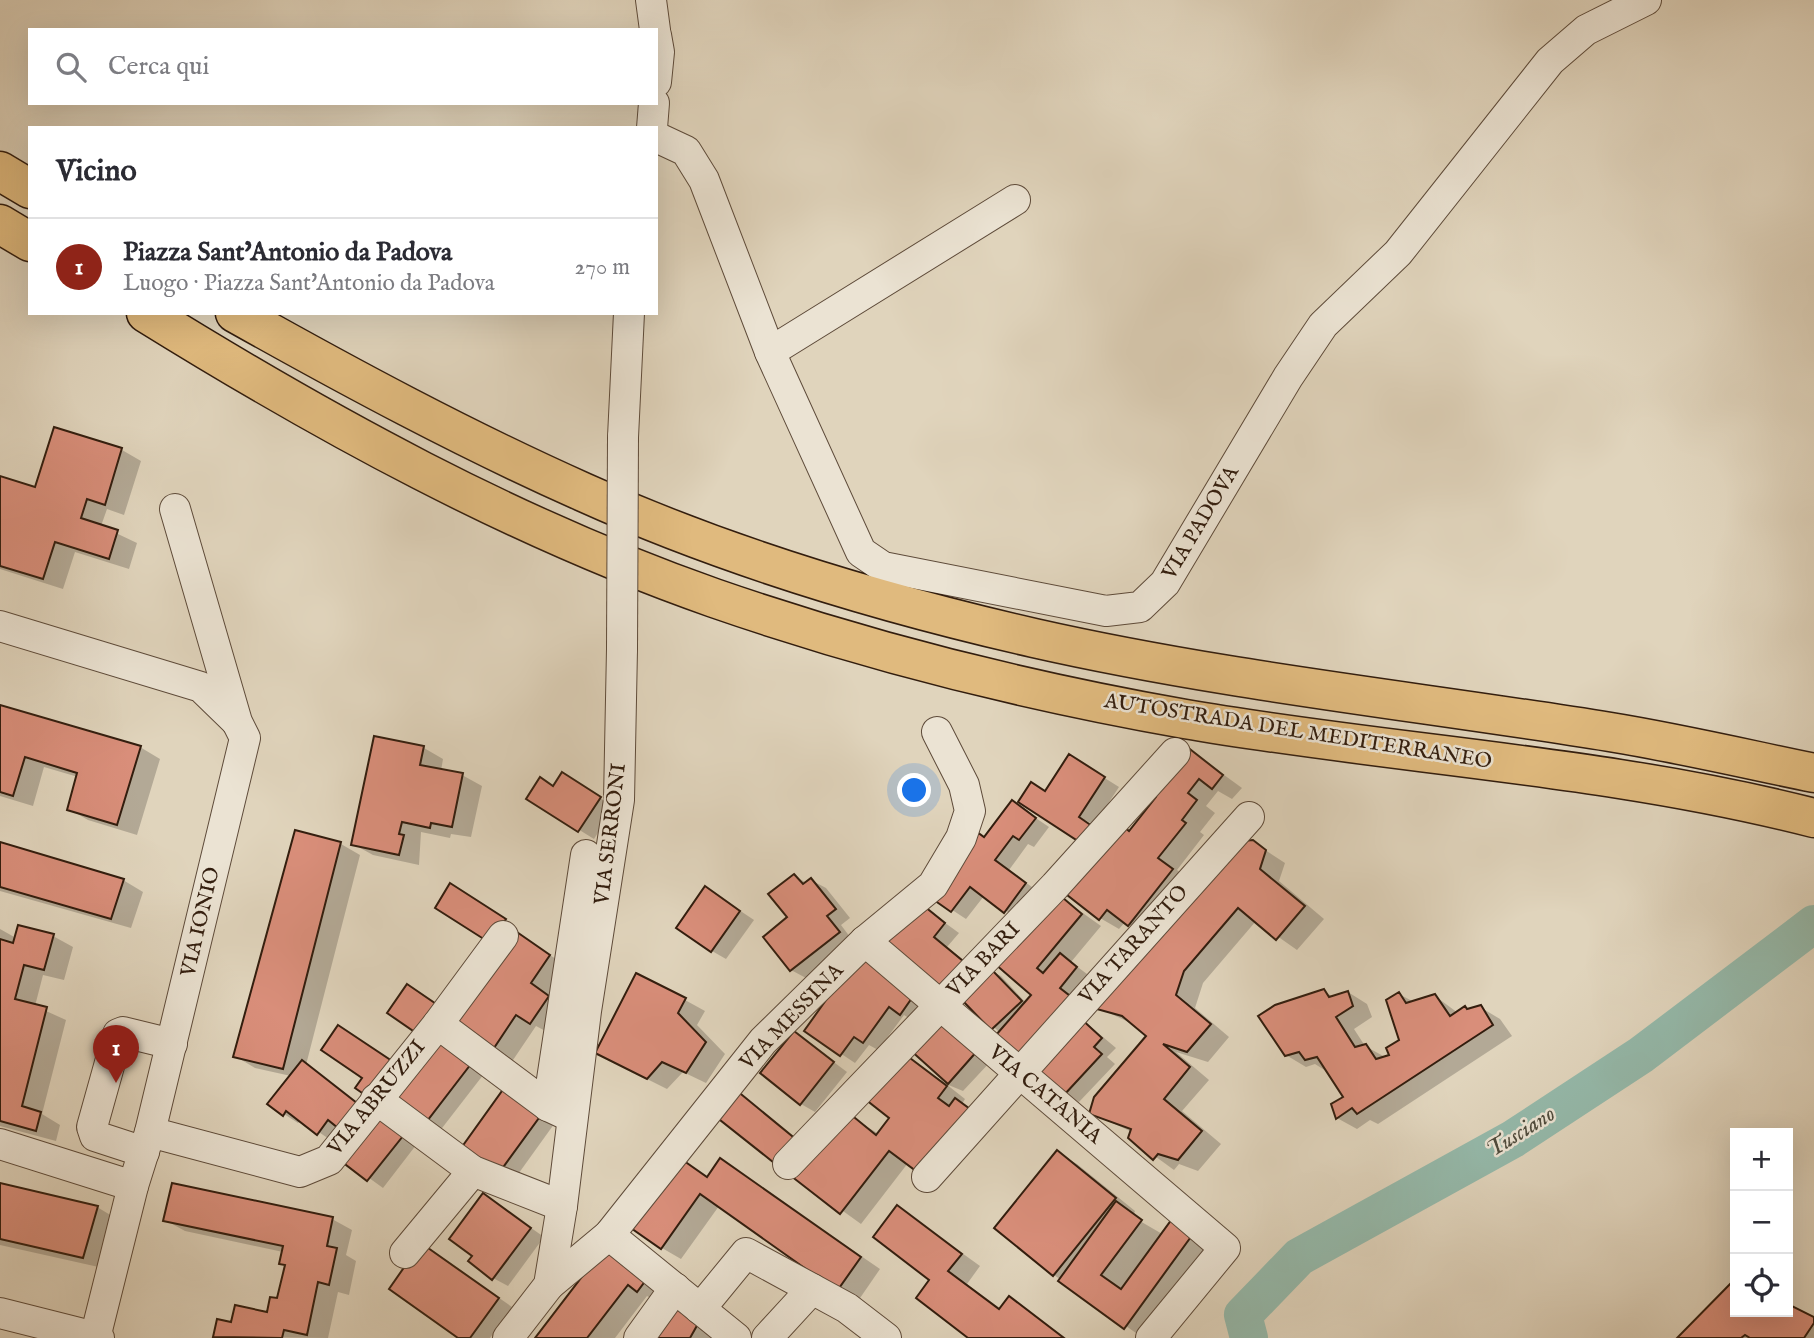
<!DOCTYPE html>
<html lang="it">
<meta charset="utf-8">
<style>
body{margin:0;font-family:"IM FELL English",serif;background:#f7f7f7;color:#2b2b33}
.controls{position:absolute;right:21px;bottom:21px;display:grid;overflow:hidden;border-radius:0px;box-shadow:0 7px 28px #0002}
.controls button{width:63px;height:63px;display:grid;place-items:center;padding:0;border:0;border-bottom:2px solid #e1e1e2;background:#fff;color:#2b2b33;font:35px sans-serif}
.you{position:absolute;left:915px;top:791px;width:24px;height:24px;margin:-18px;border:5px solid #fff;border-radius:50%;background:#1a73e8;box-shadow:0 0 0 10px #1a73e833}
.badge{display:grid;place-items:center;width:46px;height:46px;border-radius:50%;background:#8f2418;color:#fff;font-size:23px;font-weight:700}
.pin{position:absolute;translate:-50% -58px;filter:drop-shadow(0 2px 4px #0008)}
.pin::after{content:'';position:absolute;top:37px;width:24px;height:21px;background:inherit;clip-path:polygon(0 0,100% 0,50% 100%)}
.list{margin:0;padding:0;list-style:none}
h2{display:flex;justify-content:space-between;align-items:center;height:91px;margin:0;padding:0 28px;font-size:30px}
h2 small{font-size:23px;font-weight:400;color:#7c7c81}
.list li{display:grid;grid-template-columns:46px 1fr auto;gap:21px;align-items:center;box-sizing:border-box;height:98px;padding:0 28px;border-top:2px solid #e1e1e2}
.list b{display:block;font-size:26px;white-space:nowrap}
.list p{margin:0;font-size:23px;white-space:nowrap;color:#7c7c81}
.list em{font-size:23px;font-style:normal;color:#7c7c81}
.icon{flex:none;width:38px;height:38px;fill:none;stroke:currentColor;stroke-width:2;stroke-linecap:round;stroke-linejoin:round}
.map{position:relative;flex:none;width:1814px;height:1338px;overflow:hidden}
.search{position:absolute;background:#fff;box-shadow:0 7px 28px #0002;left:28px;top:28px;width:630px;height:77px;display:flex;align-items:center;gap:18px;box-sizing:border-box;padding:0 24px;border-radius:0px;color:#7c7c81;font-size:26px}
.panel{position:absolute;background:#fff;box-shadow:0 7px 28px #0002;left:28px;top:126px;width:630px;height:189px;border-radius:0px}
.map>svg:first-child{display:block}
</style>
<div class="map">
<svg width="1814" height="1338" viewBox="0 0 1814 1338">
<rect width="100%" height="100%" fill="#e0d4bc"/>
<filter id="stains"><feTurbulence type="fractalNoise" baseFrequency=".00286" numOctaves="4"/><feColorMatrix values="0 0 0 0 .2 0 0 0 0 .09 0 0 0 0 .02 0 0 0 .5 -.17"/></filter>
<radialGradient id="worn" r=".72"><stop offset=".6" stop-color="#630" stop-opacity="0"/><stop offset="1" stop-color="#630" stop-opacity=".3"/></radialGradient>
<g fill="#0003">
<polygon points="55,429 122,450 141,461 124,515 107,509 101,526 137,543 129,569 75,552 63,589 0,569 0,478 36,489"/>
<polygon points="0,706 140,747 160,759 137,835 88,820 69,809 78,777 44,767 33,806 0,796"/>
<polygon points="424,748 443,759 441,771 462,775 482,786 471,837 451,834 450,838 421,832 419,865 373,855 353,844"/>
<polygon points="1187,748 1242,788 1232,799 1218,791 1206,806 1215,813 1200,832 1204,835 1177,870 1191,881 1148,936 1125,922 1119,929 1100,918 1097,850 1046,793 1084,765 1119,787 1094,825 1085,820 1084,823 1107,837 1117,824 1131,831 1159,796"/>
<polygon points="577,783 614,807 594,839 528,798"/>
<polygon points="1012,802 1049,827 1034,847 1028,844 1009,870 1040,893 1020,920 984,896 966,919 937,900"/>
<polygon points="296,832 341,844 360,855 306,1065 373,1115 420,1140 383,1188 340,1157 332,1141 301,1120 298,1123 284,1114 291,1076 255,1068 235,1056"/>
<polygon points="1253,842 1285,863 1279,881 1324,919 1297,950 1256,921 1203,983 1195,1008 1229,1037 1208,1062 1176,1052 1209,1080 1182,1111 1221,1144 1198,1171 1179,1164 1174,1170 1130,1138 1132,1132 1091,1113 1148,1036 1133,1024 1096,1007"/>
<polygon points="0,843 123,880 143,892 131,928 0,891"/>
<polygon points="794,876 807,883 811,880 826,888 850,918 841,925 853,941 806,978 791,970 789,918"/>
<polygon points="450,886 514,925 501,946 503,948 514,933 569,967 550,996 568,1008 551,1034 536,1026 511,1063 449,1024 503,948 437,907"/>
<polygon points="706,888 754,920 726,959 712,951"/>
<polygon points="1056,894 1101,926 1071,962 1095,980 1084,1021 1116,1048 1107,1057 1115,1064 1079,1102 1065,1094 964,999 961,1002 919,904 959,933 947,947 985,977 991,971 1001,976 1026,1003 1033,995 997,964"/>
<polygon points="0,929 16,938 53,936 73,947 64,980 43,975 35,1006 66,1020 42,1114 60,1125 56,1141 0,1126"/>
<polygon points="859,958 927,1005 915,1022 904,1015 878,1050 869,1045 855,1063 807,1031"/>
<polygon points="1324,991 1333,997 1348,992 1367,1004 1372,1017 1354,1029 1365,1046 1385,1057 1391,1057 1401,1041 1399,994 1414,1002 1435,996 1458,1013 1480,1007 1500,1019 1512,1036 1378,1124 1370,1120 1357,1129 1337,1118 1346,1097 1326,1071 1315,1064 1306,1067 1286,1055"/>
<polygon points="685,1000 705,1011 697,1025 725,1054 706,1083 683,1072 667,1089 617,1064"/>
<polygon points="940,1018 992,1060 963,1091 946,1084 965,1099 962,1104 975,1112 908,1163 861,1224 793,1175 736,1092 812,1151 849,1116 879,1134 892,1117 902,1054 945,1083 947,1081"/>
<polygon points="795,1033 847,1072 815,1112 801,1104"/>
<polygon points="431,1041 487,1070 439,1132 425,1124 407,1072"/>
<polygon points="507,1086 557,1120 511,1184 497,1176"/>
<polygon points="1058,1153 1077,1164 1135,1211 1133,1217 1164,1235 1172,1221 1211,1246 1143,1338 1054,1275"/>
<polygon points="678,1158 708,1177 721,1160 880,1269 858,1301 719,1206 681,1259 662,1248"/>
<polygon points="0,1184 97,1207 117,1219 103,1268 0,1245"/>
<polygon points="484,1195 544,1237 508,1286 493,1278 475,1255"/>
<polygon points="898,1207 980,1266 967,1284 1001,1309 1009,1299 1066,1338 971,1338 932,1280"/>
<polygon points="332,1219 352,1230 346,1255 356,1261 349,1295 338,1292 328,1338 215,1337 233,1325 268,1314 279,1300 286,1266 281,1263 283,1252 185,1231 165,1220"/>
<polygon points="607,1247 667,1289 657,1302 647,1296 615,1338 537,1338"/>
<polygon points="436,1254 512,1307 490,1338 461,1338"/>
<polygon points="1735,1282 1735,1312 1788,1312 1788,1306 1814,1319 1814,1338 1679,1338"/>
<polygon points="666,1305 716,1338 646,1338"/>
</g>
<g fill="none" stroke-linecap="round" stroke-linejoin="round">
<polyline stroke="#95b9aa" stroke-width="38" points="1249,1338 1243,1315 1299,1257 1513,1139 1641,1055 1814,924"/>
</g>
<g fill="#d98e7a" stroke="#321d0e" stroke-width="2">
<polygon points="54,427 122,448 105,505 87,499 81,518 118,530 109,559 55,542 43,579 0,566 0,476 35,487"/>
<polygon points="0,705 141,746 117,825 67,810 77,773 25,757 13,796 0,792"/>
<polygon points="374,736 424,746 420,765 463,773 452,827 431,823 430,828 402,822 399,834 404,835 399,855 351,845"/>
<polygon points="1186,746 1223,775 1212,789 1199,779 1188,793 1197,800 1182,820 1186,823 1158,858 1173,869 1128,926 1107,910 1099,920 1062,891 1117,821 1129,831 1156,797 1150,792"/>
<polygon points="1069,754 1105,777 1079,817 1092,826 1081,843 1018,802 1031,782 1045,791"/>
<polygon points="562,772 601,797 578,832 526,799 540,777 553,786"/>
<polygon points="1012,800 1036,818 1019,840 1013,836 995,860 1026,883 1004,913 970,887 951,912 934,900 977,832 984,837"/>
<polygon points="295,830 341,842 283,1069 233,1057"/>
<polygon points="1253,840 1266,850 1260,869 1305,906 1276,940 1238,908 1184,971 1176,995 1211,1024 1187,1052 1163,1044 1190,1067 1164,1099 1202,1131 1178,1160 1158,1154 1153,1160 1128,1138 1131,1129 1089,1114 1094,1097 1146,1036 1122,1016 1093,1008 1233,842"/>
<polygon points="0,842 124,879 111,919 0,887"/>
<polygon points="794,874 803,884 811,878 836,909 827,916 840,932 790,971 763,937 787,917 768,894"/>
<polygon points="450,883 506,919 490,943 435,908"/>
<polygon points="705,886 740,911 711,952 676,928"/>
<polygon points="1056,892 1082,914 1037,968 1043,973 1060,953 1077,967 1060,988 1074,999 1024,1058 996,1035 1031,995 995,964"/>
<polygon points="919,902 945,923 934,937 969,966 946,995 884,945"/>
<polygon points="18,925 54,934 44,970 24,965 15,999 47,1007 22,1106 41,1112 36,1131 0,1121 0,939 13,943"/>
<polygon points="514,930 550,955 531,983 549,996 530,1024 516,1015 490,1054 447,1024"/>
<polygon points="858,955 914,995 900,1015 889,1007 863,1043 854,1037 840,1056 804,1031"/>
<polygon points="991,969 1022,1001 991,1030 960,998"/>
<polygon points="636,973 686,998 678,1013 706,1042 686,1073 662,1062 647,1079 595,1053"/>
<polygon points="407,984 442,1008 422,1037 387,1013"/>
<polygon points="1324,989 1329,997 1348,991 1353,1006 1336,1017 1355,1047 1366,1044 1376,1059 1389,1055 1386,1048 1399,1040 1386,1000 1399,992 1406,1003 1435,994 1450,1016 1465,1006 1467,1009 1481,1005 1493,1025 1357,1114 1352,1108 1336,1119 1331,1104 1343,1097 1317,1057 1305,1060 1299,1052 1285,1056 1258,1016 1275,1005"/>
<polygon points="939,1015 978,1050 948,1084 909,1049"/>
<polygon points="1078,1016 1102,1038 1094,1047 1102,1054 1064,1095 1032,1066"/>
<polygon points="338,1025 392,1061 365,1095 355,1088 362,1078 321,1050"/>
<polygon points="436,1031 474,1060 424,1125 386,1096"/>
<polygon points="794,1031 834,1062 800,1105 760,1073"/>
<polygon points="902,1052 947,1086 938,1098 949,1106 955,1098 970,1109 920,1174 889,1151 840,1214 791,1176 849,1113 876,1135 889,1118 865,1099"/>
<polygon points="302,1060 362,1107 343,1132 328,1120 317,1135 286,1111 283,1116 267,1104"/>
<polygon points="507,1084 544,1111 496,1177 459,1151"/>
<polygon points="736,1090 798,1141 778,1166 715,1116"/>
<polygon points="377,1107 407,1131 367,1181 337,1158"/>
<polygon points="1057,1150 1116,1198 1053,1276 994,1228"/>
<polygon points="677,1156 707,1177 720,1158 861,1257 837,1291 700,1194 661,1249 628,1226"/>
<polygon points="0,1183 98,1206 83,1258 0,1239"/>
<polygon points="172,1183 333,1217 327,1246 337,1248 329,1285 318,1282 307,1335 284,1330 282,1338 213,1337 217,1319 231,1322 235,1305 267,1312 270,1297 277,1298 285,1265 279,1264 283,1246 163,1221"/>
<polygon points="483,1193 531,1228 492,1280 468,1261 472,1256 449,1239"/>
<polygon points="1116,1201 1142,1220 1101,1275 1121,1289 1172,1219 1193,1234 1124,1329 1058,1281"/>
<polygon points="897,1205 962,1254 948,1271 999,1309 1009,1296 1064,1338 968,1338 916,1298 929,1280 873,1237"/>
<polygon points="421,1243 499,1298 470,1338 458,1338 389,1289"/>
<polygon points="607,1244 649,1276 637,1292 628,1285 587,1338 535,1338"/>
<polygon points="1735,1279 1735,1312 1788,1312 1788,1304 1814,1317 1814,1323 1804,1338 1750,1338 1745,1335 1741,1338 1677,1338"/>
<polygon points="665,1302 699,1322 690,1338 644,1338"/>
</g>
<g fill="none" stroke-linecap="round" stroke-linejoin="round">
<defs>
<g id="minor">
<polyline points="651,0 655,30"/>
<polyline points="656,35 659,52 656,82"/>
<polyline points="652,128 654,103"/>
<polyline points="656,137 686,151 704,180 770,352 861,552 883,567 1106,611 1140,607 1165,583 1288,377 1323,325 1398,253 1550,61 1586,30 1646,0"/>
<polyline points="770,352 1015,200"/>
<polyline points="623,437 629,313"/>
<polyline points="0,626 201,687 236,721"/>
<polyline points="865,941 1225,1248 1151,1338"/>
<polyline points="438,1024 548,1106 563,1113"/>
<polyline points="376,1099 473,1171 562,1206"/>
<polyline points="548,1106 586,855"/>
<polyline points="150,1132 300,1172 329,1160 438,1024 503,936"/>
<polyline points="0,1144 133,1186"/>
<polyline points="144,1152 95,1136 92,1127 118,1034 123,1032 172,1044"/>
<polyline points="788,1164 1055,886 1175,753"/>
<polyline points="927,1177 1249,817"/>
<polyline points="609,1235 736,1338"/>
<polyline points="405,1253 473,1171"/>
<polyline points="549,1285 609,1235 763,1041 865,941 933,885 961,838 970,811 964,785 937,732"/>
<polyline points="700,1309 746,1253 847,1308 886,1338"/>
<polyline points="0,1313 99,1338"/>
<polyline points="95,1338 133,1186 150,1132 245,738 237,722 175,509"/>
<polyline points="508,1338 549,1285 562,1206 586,1011 619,800 622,649"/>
<polyline points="639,1338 675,1288"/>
<polyline points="767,1338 812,1289"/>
</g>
<g id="highway">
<polyline points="0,171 30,189"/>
<polyline points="0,224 30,242"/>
<path d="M146,313C325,424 514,528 714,598C867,651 1026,691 1185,719C1394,755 1608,765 1814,818"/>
<path d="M235,313C349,377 464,439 583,492C727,557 881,603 1034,638C1224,681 1418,701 1610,732C1678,743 1746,759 1814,773"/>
</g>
</defs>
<use href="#minor" stroke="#5e4b3a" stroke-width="32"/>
<use href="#highway" stroke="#321d0e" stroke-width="41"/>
<use href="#minor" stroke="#ebe3d3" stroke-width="30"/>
<use href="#highway" stroke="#e0ba7e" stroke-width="38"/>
<defs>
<polyline id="minor-bridge" points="622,649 623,437"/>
</defs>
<use href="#minor-bridge" stroke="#5e4b3a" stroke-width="32" stroke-linecap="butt"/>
<use href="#minor-bridge" stroke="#ebe3d3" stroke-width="30"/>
</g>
<g text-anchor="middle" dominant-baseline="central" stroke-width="5" stroke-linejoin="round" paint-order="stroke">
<g font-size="21" fill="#321d0e" stroke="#ebe3d3">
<text transform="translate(1201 523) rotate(-59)">VIA PADOVA</text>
<text transform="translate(1298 732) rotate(9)">AUTOSTRADA DEL MEDITERRANEO</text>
<text transform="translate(611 834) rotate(-83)">VIA SERRONI</text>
<text transform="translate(201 922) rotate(-77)">VIA IONIO</text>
<text transform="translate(1134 945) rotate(-48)">VIA TARANTO</text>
<text transform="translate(984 960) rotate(-46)">VIA BARI</text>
<text transform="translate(792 1017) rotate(-46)">VIA MESSINA</text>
<text transform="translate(1045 1095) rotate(40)">VIA CATANIA</text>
<text transform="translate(377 1098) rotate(-51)">VIA ABRUZZI</text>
</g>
<g font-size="23" font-style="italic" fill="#504c3d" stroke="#ebe3d3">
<text transform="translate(1521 1132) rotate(-32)">Tusciano</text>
</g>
</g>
<rect width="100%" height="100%" filter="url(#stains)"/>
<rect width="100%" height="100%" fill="url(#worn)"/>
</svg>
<div class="controls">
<button>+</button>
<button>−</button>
<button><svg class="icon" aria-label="locate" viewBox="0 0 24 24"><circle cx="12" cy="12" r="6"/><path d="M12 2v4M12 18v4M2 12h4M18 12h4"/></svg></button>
</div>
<div class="you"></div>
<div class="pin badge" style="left:116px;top:1083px">1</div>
<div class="search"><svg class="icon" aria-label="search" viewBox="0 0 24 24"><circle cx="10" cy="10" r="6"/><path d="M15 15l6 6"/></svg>Cerca qui</div>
<section class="panel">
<h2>Vicino<small></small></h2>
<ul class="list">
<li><span class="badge">1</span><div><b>Piazza Sant'Antonio da Padova</b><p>Luogo · Piazza Sant'Antonio da Padova</p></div><em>270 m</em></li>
</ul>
</section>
</div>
